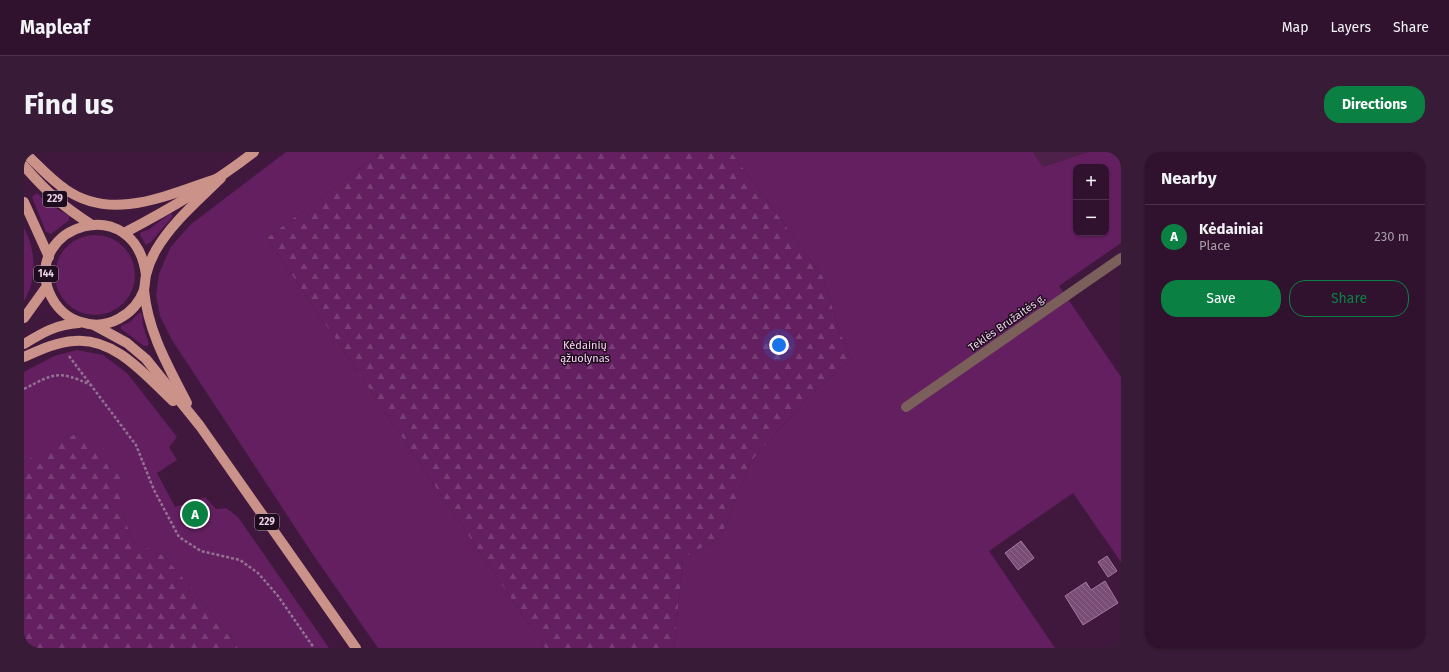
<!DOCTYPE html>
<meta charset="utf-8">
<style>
body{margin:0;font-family:"Fira Sans",sans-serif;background:#381b36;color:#f1f3f6}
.controls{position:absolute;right:12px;top:12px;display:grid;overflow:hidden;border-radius:8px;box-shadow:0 1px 3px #0004}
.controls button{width:36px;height:36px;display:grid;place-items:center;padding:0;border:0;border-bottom:1px solid #4b324a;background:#30122e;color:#f1f3f6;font:20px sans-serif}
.you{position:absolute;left:755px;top:193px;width:14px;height:14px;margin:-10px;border:3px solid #fff;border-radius:50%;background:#1a73e8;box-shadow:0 0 0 6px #1a73e833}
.badge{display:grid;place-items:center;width:26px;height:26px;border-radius:50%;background:#0b8043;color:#fff;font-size:13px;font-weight:700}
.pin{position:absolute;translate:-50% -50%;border:2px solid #fff;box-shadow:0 1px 4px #0006}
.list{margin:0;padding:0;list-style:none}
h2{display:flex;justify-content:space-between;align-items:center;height:52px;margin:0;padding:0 16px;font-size:17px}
h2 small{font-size:13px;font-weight:400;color:#a89eaa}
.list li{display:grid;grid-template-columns:26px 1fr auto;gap:12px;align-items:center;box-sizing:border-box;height:64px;padding:0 16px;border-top:1px solid #4b324a}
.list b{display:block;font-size:15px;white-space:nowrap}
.list p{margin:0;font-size:13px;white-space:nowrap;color:#a89eaa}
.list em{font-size:13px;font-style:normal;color:#a89eaa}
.actions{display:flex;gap:8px;padding:12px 16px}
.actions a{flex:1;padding:9px 0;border:1px solid #0b8043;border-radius:16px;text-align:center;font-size:14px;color:#0b8043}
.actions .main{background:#0b8043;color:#fff}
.map{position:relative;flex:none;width:1097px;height:496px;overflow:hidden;border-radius:16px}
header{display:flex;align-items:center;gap:24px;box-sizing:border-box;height:56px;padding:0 20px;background:#30122e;border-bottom:1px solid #4b324a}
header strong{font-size:19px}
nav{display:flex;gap:22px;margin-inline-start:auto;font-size:14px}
.intro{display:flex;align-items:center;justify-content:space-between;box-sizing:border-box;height:96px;padding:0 24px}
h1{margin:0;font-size:28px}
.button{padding:10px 18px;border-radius:16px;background:#0b8043;color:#fff;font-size:14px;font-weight:700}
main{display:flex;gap:24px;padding:0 24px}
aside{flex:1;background:#30122e;border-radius:16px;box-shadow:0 1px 3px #0004}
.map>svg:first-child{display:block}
</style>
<header>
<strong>Mapleaf</strong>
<nav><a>Map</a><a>Layers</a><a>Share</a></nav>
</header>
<div class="intro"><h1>Find us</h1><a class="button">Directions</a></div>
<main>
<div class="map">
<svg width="1097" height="496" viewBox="0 0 1097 496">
<defs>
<pattern id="forest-firs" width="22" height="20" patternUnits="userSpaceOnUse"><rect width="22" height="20" fill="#631f60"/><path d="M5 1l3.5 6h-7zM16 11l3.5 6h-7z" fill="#7a3e77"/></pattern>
<pattern id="building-back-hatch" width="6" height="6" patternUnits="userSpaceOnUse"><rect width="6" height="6" fill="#794d75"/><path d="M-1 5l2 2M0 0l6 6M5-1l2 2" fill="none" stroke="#8c6689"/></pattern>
</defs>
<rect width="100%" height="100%" fill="#40183e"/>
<polygon fill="#4e214b" points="1009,0 1064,0 1019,15"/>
<g fill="#631f60" fill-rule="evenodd">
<polygon points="262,0 358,0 243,86 521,496 354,496 290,404 148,188 136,164 132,144 135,122 146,96 166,73"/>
<path d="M707,0H1009L1019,15L1064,0H1097V91L1035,134L1097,225V410L1049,341L965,399L1031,496H650L659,406L697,385L727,309L787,242L828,207L816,181L799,125ZM1052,15H1082V81H1052Z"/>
<polygon points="13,41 23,51 45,64 45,68 27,82 22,80 8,45"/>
<polygon points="147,61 149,64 127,90 122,93 116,83 117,80 124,78"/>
<path d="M0,76C12,97 13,128 0,149Z"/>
<circle cx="71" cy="123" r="40"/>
<polygon points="115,161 118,161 119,173 125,192 123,194 120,194 97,177 97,174 106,170"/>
<polygon points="53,198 79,203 103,221 153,285 145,295 153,308 133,321 151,355 181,345 192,357 202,356 214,365 305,496 214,496 165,433 140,404 109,389 97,358 97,325 0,310 0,220 30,204"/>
</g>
<g fill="url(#forest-firs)">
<polygon points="358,0 707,0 799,125 816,181 828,207 787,242 727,309 697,385 659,406 650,496 521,496 243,86"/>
<polygon points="57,279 80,297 97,325 97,358 109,389 140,404 165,433 214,496 5,496 0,489 0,310"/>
</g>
<g fill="url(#building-back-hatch)" stroke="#a576a0">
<polygon points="997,389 1010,406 994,418 981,401"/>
<polygon points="1083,404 1093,419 1084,425 1074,410"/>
<polygon points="1081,429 1094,451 1059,473 1041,444 1062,430 1067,438"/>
</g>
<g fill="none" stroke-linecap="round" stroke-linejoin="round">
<g stroke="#937291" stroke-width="2.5" stroke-dasharray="3 2" stroke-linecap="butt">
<polyline points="45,204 112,293 130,338 155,385 177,399 216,408 234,421 254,444 290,496"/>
<path d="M0,237C31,221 34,218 67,233"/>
</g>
<polyline stroke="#7b5f5a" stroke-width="10" points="882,255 1097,106"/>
<g stroke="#ca9288" stroke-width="10">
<path d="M0,0C13,12 26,27 41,37C89,71 145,42 195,26"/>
<path d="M0,14C23,40 38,54 68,73"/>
<polyline points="0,50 25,105"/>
<path d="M100,81C146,57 189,32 230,0"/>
<path d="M122,123C111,38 0,73 25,140C31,154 42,166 57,170C83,179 111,163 120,138C121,133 121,128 122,123C124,115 128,105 132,98C148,70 175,48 197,26"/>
<path d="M120,138C124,180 144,214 163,251"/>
<polyline points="0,166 23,134"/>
<polyline points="70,173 103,191 122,207 176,274 332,496"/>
<path d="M0,192C18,181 33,172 55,171"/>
<path d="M0,205C16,198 33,190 50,189C91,185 122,224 149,249"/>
</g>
</g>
<g text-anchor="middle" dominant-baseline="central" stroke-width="3" stroke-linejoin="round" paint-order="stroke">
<g fill="#1d0c1c" stroke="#ac95aa" stroke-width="1">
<rect x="19" y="39" width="24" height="16" rx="3"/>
<rect x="10" y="114" width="24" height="16" rx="3"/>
<rect x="231" y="362" width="24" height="16" rx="3"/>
</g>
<g font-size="10" font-weight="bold" fill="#ead0e7">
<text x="31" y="47">229</text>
<text x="22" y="122">144</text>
<text x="243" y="370">229</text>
</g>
<g font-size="11" fill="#ead0e7" stroke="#1d0c1c">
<text transform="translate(983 171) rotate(-35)">Teklės Bružaitės g.</text>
</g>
<g font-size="11" fill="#fbd3f6" stroke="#1d0c1c">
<text x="561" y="193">Kėdainių<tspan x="561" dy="13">ąžuolynas</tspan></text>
</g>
</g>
</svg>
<div class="controls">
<button>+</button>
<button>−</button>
</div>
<div class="you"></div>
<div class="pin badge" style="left:171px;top:362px">A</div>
</div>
<aside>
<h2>Nearby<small></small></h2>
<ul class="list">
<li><span class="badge">A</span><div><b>Kėdainiai</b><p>Place</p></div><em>230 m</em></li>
</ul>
<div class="actions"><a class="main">Save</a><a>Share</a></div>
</aside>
</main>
